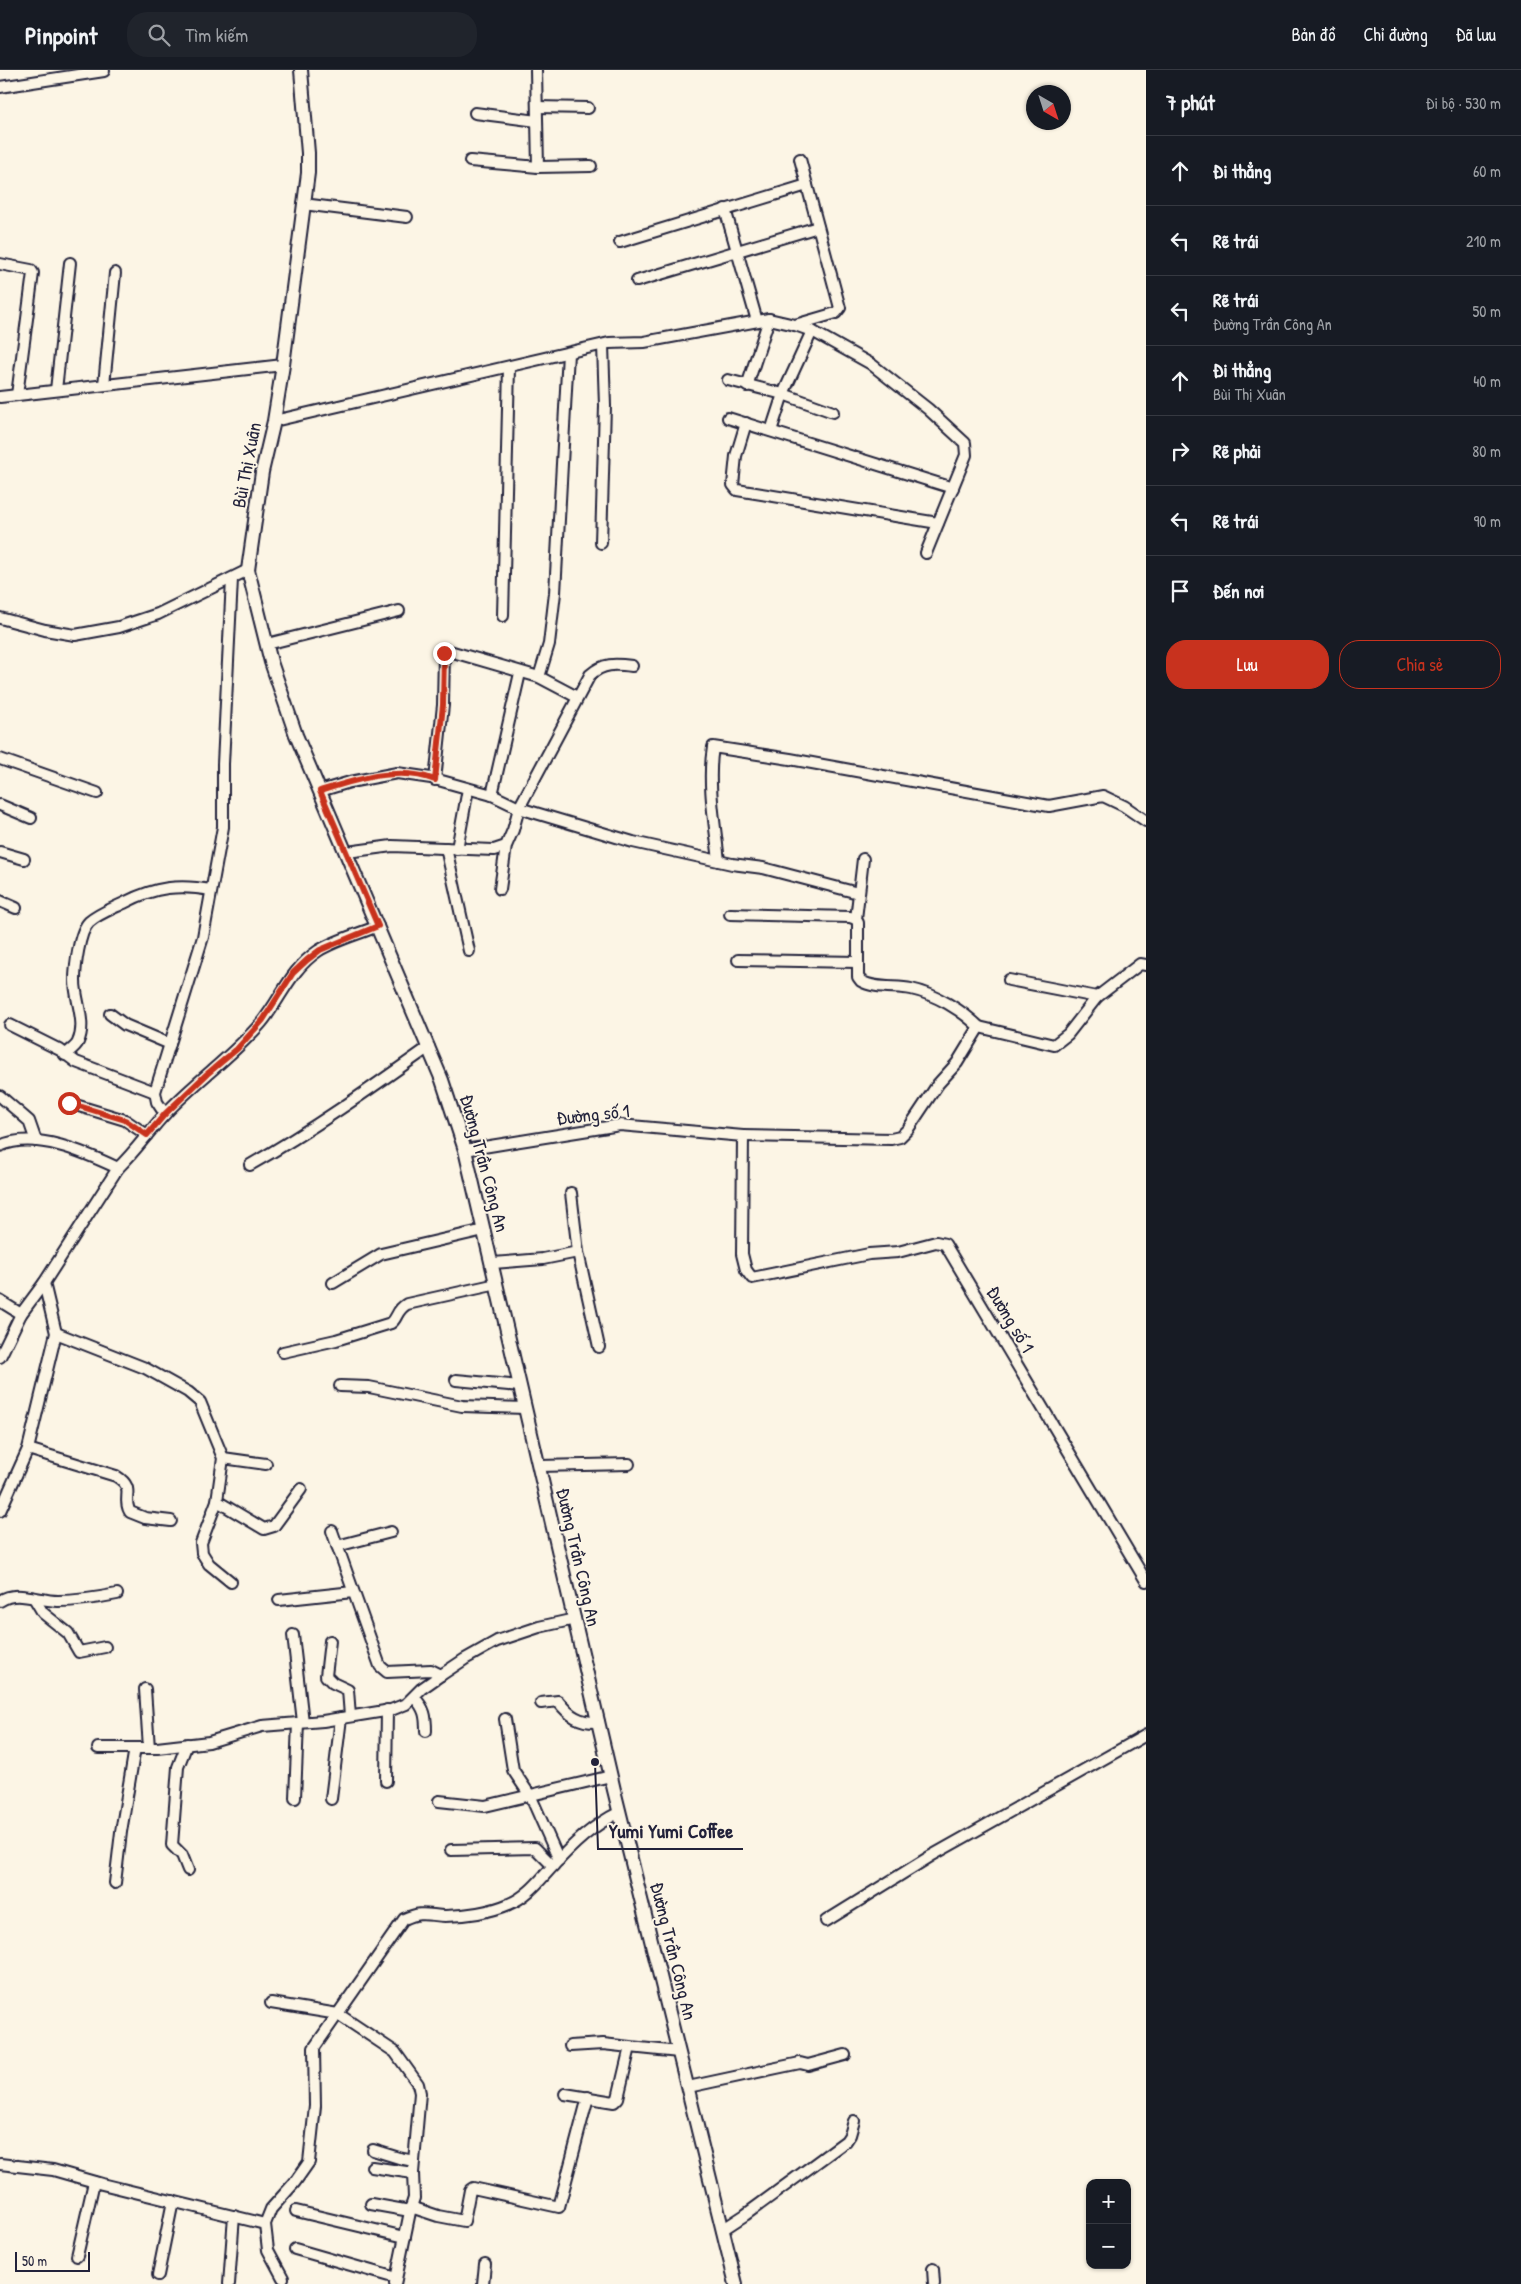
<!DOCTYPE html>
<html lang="vi">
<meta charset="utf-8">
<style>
body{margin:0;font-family:"Patrick Hand",sans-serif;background:#20242c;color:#f1f3f6}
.controls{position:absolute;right:15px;bottom:15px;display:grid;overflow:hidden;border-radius:10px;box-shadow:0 1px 4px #0004}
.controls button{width:45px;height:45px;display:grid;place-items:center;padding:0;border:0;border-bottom:1px solid #363941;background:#171b24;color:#f1f3f6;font:25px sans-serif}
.compass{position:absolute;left:1026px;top:15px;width:45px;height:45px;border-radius:50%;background:#171b24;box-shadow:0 1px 4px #0004;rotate:141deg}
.scale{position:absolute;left:15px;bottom:12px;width:75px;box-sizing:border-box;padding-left:5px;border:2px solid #22223b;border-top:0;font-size:14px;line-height:18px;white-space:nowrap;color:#22223b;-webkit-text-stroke:4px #fcf5e5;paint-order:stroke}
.stop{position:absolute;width:15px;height:15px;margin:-11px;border:4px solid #c8321e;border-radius:50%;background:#fff}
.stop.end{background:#c8321e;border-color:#fff;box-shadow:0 1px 5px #0008}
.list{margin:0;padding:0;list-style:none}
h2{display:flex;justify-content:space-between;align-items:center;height:65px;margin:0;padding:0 20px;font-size:21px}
h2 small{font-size:16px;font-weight:400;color:#9ea1a6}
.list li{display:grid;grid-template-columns:32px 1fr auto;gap:15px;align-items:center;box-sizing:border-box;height:70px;padding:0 20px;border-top:1px solid #363941}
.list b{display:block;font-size:19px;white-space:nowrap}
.list p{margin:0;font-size:16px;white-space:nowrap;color:#9ea1a6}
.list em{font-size:16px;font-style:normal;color:#9ea1a6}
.actions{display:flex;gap:10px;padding:15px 20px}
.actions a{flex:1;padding:11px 0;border:1px solid #c8321e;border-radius:20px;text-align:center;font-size:18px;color:#c8321e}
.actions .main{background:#c8321e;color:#fff}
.icon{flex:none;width:28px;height:28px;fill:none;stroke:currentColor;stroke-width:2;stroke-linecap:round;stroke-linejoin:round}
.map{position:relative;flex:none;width:1146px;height:2214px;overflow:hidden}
header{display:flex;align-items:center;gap:30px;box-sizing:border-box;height:70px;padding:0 25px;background:#171b24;border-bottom:1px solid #363941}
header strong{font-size:24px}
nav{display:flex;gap:28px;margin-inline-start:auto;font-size:18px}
.search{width:350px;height:45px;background:#20242c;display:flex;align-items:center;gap:12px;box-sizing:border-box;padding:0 18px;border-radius:20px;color:#9ea1a6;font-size:19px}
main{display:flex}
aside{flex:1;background:#171b24}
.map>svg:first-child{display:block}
</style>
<header>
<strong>Pinpoint</strong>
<div class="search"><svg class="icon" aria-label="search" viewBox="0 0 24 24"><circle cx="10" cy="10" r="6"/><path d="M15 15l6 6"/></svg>Tìm kiếm</div>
<nav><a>Bản đồ</a><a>Chỉ đường</a><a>Đã lưu</a></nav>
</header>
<main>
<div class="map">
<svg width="1146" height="2214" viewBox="0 0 1146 2214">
<rect width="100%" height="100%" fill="#fcf5e5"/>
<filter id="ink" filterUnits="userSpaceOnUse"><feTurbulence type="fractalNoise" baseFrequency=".02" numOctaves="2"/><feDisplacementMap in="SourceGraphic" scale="10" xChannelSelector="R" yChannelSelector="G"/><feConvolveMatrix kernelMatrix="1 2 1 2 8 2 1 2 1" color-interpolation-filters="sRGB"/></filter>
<g filter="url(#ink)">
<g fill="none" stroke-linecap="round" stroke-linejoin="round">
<defs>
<g id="minor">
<polyline points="536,0 538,97"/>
<polyline points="0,17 104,1"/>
<polyline points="537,37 588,38"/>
<polyline points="475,43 537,51"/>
<polyline points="470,91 538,97 591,96"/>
<polyline points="303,134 407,147"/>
<polyline points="725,139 757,251"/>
<polyline points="620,172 807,115"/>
<polyline points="0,194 31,200 33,203 17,325"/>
<polyline points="637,211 818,157"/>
<polyline points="795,255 836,243 840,238 800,89"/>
<polyline points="728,310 783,324 812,261"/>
<polyline points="104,315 115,203"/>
<polyline points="747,316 769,249"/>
<polyline points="56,320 70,193"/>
<polyline points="0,327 283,295"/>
<polyline points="728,348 953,418"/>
<polyline points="274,351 609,273 644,272 769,249 795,255 812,261 871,294 928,339 965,373 966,385 926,483"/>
<polyline points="746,353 736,386 733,415 737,420 938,453"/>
<polyline points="771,361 783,324 833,342"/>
<polyline points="601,473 605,336 603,275"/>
<polyline points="503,546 509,297"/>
<polyline points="0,548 45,560 75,565 119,557 158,544 248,500"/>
<polyline points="267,574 399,541"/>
<polyline points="539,607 549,574 555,523 568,283"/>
<polyline points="0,689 97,723"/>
<polyline points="435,710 443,635 444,583 446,580 539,607 577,627"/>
<polyline points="320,721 350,712 397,703 431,708 492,725 519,738 633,772 732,794 763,798 858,823"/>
<polyline points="492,725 520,603"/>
<polyline points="0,735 31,748"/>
<polyline points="446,778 469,881"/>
<polyline points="457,779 468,719"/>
<polyline points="0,782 24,789"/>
<path d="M347,782L392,776L494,780L506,776L513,760L519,738L590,605C603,593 615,594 632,596"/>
<path d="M719,791C715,754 707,714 713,677L790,689L1049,736L1103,726L1124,736L1146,751"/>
<polyline points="500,819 506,776"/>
<polyline points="0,831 16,838"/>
<path d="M730,844L850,847L856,849L858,853V907L861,911C874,919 896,916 911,919C935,924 962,940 979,957"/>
<polyline points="856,849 863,789"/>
<polyline points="738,890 858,892"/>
<polyline points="1009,910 1097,927"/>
<polyline points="110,944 125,955 170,974"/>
<polyline points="10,955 60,980 76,992 155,1022"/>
<path d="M65,985C69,981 76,977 78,972C87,953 75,930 75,911C75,897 79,862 89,852C99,843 114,838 126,832C155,817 179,814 211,820"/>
<polyline points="0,1026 29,1051 36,1071"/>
<polyline points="69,1033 125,1050 147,1065"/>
<polyline points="165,1044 157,1032 155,1022 203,867 223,757 223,694 232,509"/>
<polyline points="743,1066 891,1069 900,1067 908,1059 938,1014 957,993 979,957 1054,975 1068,964 1097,927 1140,894 1146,895"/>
<path d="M0,1076C35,1060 86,1083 118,1098"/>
<polyline points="465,1080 620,1055 743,1066 742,1184 746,1200 752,1208 869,1184 898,1182 936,1172 945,1174 1146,1511"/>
<path d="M250,1095C312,1060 370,1019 429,977"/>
<polyline points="571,1123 578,1182"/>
<polyline points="493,1193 543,1189 578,1182 599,1277"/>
<polyline points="333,1213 381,1184 484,1160"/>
<polyline points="0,1231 21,1244"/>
<polyline points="56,1263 145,1298 188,1322 200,1332 223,1388 217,1431 201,1473 202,1483 209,1494 231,1512"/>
<path d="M283,1282L336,1270L391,1253C398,1248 396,1240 407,1234L497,1214"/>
<path d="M0,1287L21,1244L44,1213L118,1098C136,1081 149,1061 166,1043C196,1011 233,986 262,952C282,927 290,900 318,881C335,870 359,864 378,856"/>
<polyline points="456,1310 520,1316"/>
<polyline points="340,1316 369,1317 462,1336 525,1338"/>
<path d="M28,1379L116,1406C137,1419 121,1427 130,1442L145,1448L171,1451"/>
<polyline points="223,1388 266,1394"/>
<polyline points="539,1396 629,1394"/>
<polyline points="217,1431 264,1459 274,1456 301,1419"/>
<polyline points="0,1441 28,1379 56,1263 44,1213"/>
<polyline points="332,1461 380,1596 387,1602 431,1600 441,1605"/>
<polyline points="337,1476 391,1462"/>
<polyline points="34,1528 43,1543 68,1563 79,1582 105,1577"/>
<polyline points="279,1530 353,1522"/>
<path d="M0,1531C16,1519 39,1531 58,1531C78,1531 97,1528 117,1524"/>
<polyline points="293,1565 303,1652"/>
<polyline points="330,1571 326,1606 333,1613 348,1620 350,1646"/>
<polyline points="145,1619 149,1678"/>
<path d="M414,1627C425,1639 426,1646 426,1661"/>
<path d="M541,1633L558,1631C569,1646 580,1653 599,1652"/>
<polyline points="505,1649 513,1700 531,1727 559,1790"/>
<polyline points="187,1674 178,1697 172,1775 182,1785 188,1800"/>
<polyline points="98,1678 157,1678 209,1672 262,1656 323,1651 391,1640 406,1634 421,1619 441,1605 465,1589 497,1571 539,1557 575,1549"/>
<polyline points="386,1711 387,1640"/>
<polyline points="295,1728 298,1653"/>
<polyline points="331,1729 341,1648"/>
<polyline points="439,1731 485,1736 611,1706"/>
<polyline points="451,1780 535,1778 553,1796"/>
<polyline points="115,1813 121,1762 135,1678"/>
<polyline points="826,1851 931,1786 1146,1665"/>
<polyline points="271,1933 338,1944 395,1982 418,2014 420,2023 413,2103 414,2128 411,2137"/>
<polyline points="570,1976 603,1974 630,1977"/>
<polyline points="688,2017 800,1993 808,1995 845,1985"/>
<polyline points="565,2024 614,2032 618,2028 630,1977 679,1982"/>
<polyline points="373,2080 399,2088 414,2091"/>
<polyline points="0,2094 53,2100 102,2114 265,2154"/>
<polyline points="372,2097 413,2103"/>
<polyline points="371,2134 410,2141"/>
<polyline points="296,2141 405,2167"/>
<polyline points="722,2160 745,2145 846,2071 850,2065 854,2051"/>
<polyline points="295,2179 396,2208"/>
<polyline points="77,2186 94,2112"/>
<polyline points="933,2199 934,2214"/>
<polyline points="158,2205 173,2131"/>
<path d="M283,2208L268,2180L265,2154L271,2139L295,2112L309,2092L315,2036L314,1978L404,1849C422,1841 427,1845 445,1846C465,1846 491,1842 509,1834C527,1827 539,1811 552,1797C572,1775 593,1755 620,1742"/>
<polyline points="229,2214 234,2146"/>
<polyline points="395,2214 411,2137 438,2146 464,2151 470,2120 473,2118 559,2137 588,2027"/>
<polyline points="483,2214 485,2194"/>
</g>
<polyline id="major" points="301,0 308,83 308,103 283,295 274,351 262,402 248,500 271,592 296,665 442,1010 465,1080 614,1720 736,2214"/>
</defs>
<use href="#minor" stroke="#22223b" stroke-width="14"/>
<use href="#major" stroke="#22223b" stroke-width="16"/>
<use href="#minor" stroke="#fcf5e5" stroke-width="10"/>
<use href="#major" stroke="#fcf5e5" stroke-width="12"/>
</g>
</g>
<g fill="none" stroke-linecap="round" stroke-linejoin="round" filter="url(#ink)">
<path stroke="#c8321e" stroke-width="6" d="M69,1033L125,1050L147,1065L165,1044L207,1004L237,979L263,950L293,903L307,890L320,880L378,856L320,721C355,710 399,695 435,710L443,635L444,583"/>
</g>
<g text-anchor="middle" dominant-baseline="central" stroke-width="4" stroke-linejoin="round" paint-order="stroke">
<g font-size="19" fill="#22223b" stroke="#fcf5e5">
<text transform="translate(246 395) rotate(-79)">Bùi Thị Xuân</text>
<text transform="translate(593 1044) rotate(-6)">Đường số 1</text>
<text transform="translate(485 1093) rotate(75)">Đường Trần Công An</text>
<text transform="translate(1011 1249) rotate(59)">Đường số 1</text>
<text transform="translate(579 1487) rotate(77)">Đường Trần Công An</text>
<text transform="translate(674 1881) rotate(76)">Đường Trần Công An</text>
</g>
</g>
<path fill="none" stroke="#22223b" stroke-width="2" d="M595 1692L598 1779H743"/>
<circle fill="#22223b" stroke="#fcf5e5" stroke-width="2" cx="595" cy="1692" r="5"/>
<g font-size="20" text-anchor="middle" font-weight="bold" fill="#22223b" stroke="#fcf5e5" stroke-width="4" stroke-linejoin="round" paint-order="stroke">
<text x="671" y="1768">Yumi Yumi Coffee</text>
</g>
</svg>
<div class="controls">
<button>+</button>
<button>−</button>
</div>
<svg class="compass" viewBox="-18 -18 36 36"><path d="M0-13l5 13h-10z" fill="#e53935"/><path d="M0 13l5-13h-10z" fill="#9ea1a6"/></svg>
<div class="scale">50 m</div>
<div class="stop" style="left:69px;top:1033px"></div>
<div class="stop end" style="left:444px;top:583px"></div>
</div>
<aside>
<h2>7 phút<small>Đi bộ · 530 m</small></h2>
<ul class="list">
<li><svg class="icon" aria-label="ahead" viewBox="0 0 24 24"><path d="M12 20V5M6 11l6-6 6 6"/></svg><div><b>Đi thẳng</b></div><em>60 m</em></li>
<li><svg class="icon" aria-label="left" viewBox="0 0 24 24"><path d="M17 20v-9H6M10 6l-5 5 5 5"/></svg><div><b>Rẽ trái</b></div><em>210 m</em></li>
<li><svg class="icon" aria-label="left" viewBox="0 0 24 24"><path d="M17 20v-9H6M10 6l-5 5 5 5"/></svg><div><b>Rẽ trái</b><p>Đường Trần Công An</p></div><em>50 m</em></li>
<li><svg class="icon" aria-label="ahead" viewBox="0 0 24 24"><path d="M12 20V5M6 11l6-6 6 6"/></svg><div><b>Đi thẳng</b><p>Bùi Thị Xuân</p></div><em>40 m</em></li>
<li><svg class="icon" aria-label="right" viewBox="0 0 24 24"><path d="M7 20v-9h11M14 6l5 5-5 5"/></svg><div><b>Rẽ phải</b></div><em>80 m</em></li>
<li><svg class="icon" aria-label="left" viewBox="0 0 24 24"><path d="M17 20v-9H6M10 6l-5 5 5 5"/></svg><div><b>Rẽ trái</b></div><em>90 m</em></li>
<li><svg class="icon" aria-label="arrive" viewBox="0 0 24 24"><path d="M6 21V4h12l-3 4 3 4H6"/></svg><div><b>Đến nơi</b></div></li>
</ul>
<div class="actions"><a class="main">Lưu</a><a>Chia sẻ</a></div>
</aside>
</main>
